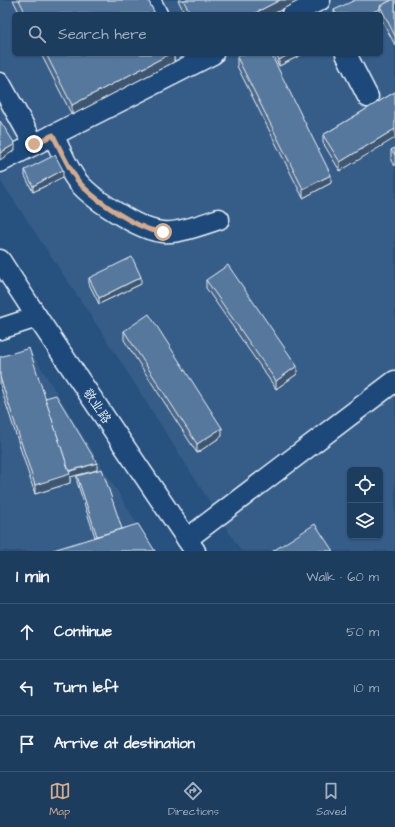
<!DOCTYPE html>
<meta charset="utf-8">
<style>
body{margin:0;font-family:"Architects Daughter","LXGW WenKai TC",sans-serif;background:#254465;color:#f1f3f6}
.controls{position:absolute;right:12px;bottom:12px;display:grid;overflow:hidden;border-radius:6px;box-shadow:0 1px 3px #0004}
.controls button{width:36px;height:36px;display:grid;place-items:center;padding:0;border:0;border-bottom:1px solid #3b5674;background:#1d3d5f;color:#f1f3f6;font:20px sans-serif}
.stop{position:absolute;width:12px;height:12px;margin:-9px;border:3px solid #d6ab8b;border-radius:50%;background:#fff}
.stop.end{background:#d6ab8b;border-color:#fff;box-shadow:0 1px 4px #0008}
.list{margin:0;padding:0;list-style:none}
h2{display:flex;justify-content:space-between;align-items:center;height:52px;margin:0;padding:0 16px;font-size:17px}
h2 small{font-size:13px;font-weight:400;color:#a0aebd}
.list li{display:grid;grid-template-columns:26px 1fr auto;gap:12px;align-items:center;box-sizing:border-box;height:56px;padding:0 16px;border-top:1px solid #3b5674}
.list b{display:block;font-size:15px;white-space:nowrap}
.list em{font-size:13px;font-style:normal;color:#a0aebd}
.icon{flex:none;width:22px;height:22px;fill:none;stroke:currentColor;stroke-width:2;stroke-linecap:round;stroke-linejoin:round}
.map{position:relative;flex:none;width:395px;height:551px;overflow:hidden}
.search{position:absolute;background:#1d3d5f;box-shadow:0 1px 3px #0004;left:12px;right:12px;top:12px;height:44px;display:flex;align-items:center;gap:10px;box-sizing:border-box;padding:0 14px;border-radius:6px;color:#a0aebd;font-size:15px}
.sheet{height:220px;background:#1d3d5f}
nav{display:flex;justify-content:space-around;align-items:center;box-sizing:border-box;height:56px;border-top:1px solid #3b5674;background:#1d3d5f;font-size:11px;color:#a0aebd}
nav a{display:grid;justify-items:center;gap:2px}
nav .on{color:#d6ab8b}
.map>svg:first-child{display:block}
</style>
<div class="map">
<svg width="395" height="551" viewBox="0 0 395 551">
<rect width="100%" height="100%" fill="#27517f"/>
<filter id="ink" filterUnits="userSpaceOnUse"><feTurbulence type="fractalNoise" baseFrequency=".025" numOctaves="2"/><feDisplacementMap in="SourceGraphic" scale="8" xChannelSelector="R" yChannelSelector="G"/><feConvolveMatrix kernelMatrix="1 2 1 2 8 2 1 2 1" color-interpolation-filters="sRGB"/></filter>
<g filter="url(#ink)">
<g fill="#355d88" fill-rule="evenodd">
<path d="M0,0H395V551H241L99,328L0,180ZM14,14H381V54H14ZM350,470H380V536H350Z"/>
<polygon points="29,348 154,551 0,551 0,357"/>
</g>
<g fill="none" stroke-linecap="round" stroke-linejoin="round">
<defs>
<g id="minor">
<polyline points="150,0 157,14"/>
<polyline points="292,14 320,0"/>
<polyline points="346,54 368,97"/>
<polyline points="0,83 34,144"/>
<path d="M53,135C60,149 66,165 75,178C88,197 140,231 163,232C177,234 204,224 219,219"/>
<polyline points="0,162 213,54"/>
<polyline points="0,260 37,317 195,551"/>
<polyline points="0,329 37,317"/>
<polyline points="187,539 395,381"/>
</g>
</defs>
<use href="#minor" stroke="#e8f1f8" stroke-width="23"/>
<use href="#minor" stroke="#1f4a7a" stroke-width="20"/>
</g>
<g fill="#4b6787" stroke="#e8f1f8">
<polygon points="13,0 148,0 155,14 20,14"/>
<polygon points="178,0 300,0 273,14 185,14"/>
<polygon points="395,0 395,45 381,18 381,14 334,14 334,10"/>
<polygon points="41,54 174,54 174,62 72,115"/>
<polygon points="273,54 303,54 279,66"/>
<polygon points="237,57 331,183 303,198 237,66"/>
<polygon points="395,92 340,171 323,143 323,135"/>
<polygon points="395,148 395,166 391,161 391,150"/>
<polygon points="25,170 63,177 33,192 25,176"/>
<polygon points="89,278 141,284 99,304 89,284"/>
<polygon points="206,280 297,374 276,389 206,288"/>
<polygon points="124,331 222,436 197,453 124,340"/>
<polygon points="0,357 45,398 97,470 70,477 70,483 35,494 0,385"/>
<polygon points="77,476 122,529 95,537 77,482"/>
</g>
<g fill="#3d546e" stroke="#e8f1f8">
<polygon points="280,0 300,0 273,14 253,14"/>
<polygon points="380,9 380,14 368,14"/>
<polygon points="170,54 174,54 174,62 72,115 72,105"/>
<polygon points="290,54 303,54 279,66 279,60"/>
<polygon points="395,129 395,138 340,171 340,162"/>
<polygon points="15,144 15,150 0,160 0,153"/>
<polygon points="63,170 63,177 33,192 33,186"/>
<polygon points="331,175 331,183 303,198 303,189"/>
<polygon points="141,277 141,284 99,304 99,298"/>
<polygon points="297,366 297,374 276,389 276,381"/>
<polygon points="222,428 222,436 197,453 197,444"/>
<polygon points="97,463 97,470 70,477 70,483 35,494 35,485 68,472"/>
</g>
<g fill="#57789d" stroke="#e8f1f8">
<polygon points="19,0 148,0 155,14 26,14"/>
<polygon points="183,0 280,0 253,14 191,14"/>
<polygon points="355,0 392,0 380,6 380,9 368,14 336,14 334,10"/>
<polygon points="392,0 395,0 395,36 380,6"/>
<polygon points="46,54 170,54 72,105"/>
<polygon points="243,54 271,54 331,175 303,189 237,57"/>
<polygon points="276,54 290,54 279,60"/>
<polygon points="395,92 395,129 340,162 323,135"/>
<polygon points="0,121 15,144 0,153"/>
<polygon points="395,148 395,155 391,150"/>
<polygon points="55,155 63,170 33,186 25,170"/>
<polygon points="132,257 141,277 99,298 89,278"/>
<polygon points="228,265 297,366 276,381 206,280"/>
<polygon points="149,314 222,428 197,444 124,331"/>
<polygon points="29,348 70,474 35,485 0,377 0,357"/>
<polygon points="56,395 97,463 69,471 45,398"/>
<polygon points="102,469 122,529 97,536 77,476"/>
<polygon points="138,524 155,551 50,551"/>
<polygon points="315,524 333,551 273,551"/>
</g>
</g>
<g fill="none" stroke-linecap="round" stroke-linejoin="round" filter="url(#ink)">
<path stroke="#d6ab8b" stroke-width="5" d="M34,144L53,135C60,149 67,165 76,178C88,196 127,221 148,229C152,231 158,231 163,232"/>
</g>
<g text-anchor="middle" dominant-baseline="central" stroke-width="4" stroke-linejoin="round" paint-order="stroke">
<g font-size="13" fill="#e8f1f8" stroke="#1f4a7a">
<text transform="translate(97 406) rotate(56)">敬业路</text>
</g>
</g>
</svg>
<div class="controls">
<button><svg class="icon" aria-label="locate" viewBox="0 0 24 24"><circle cx="12" cy="12" r="6"/><path d="M12 2v4M12 18v4M2 12h4M18 12h4"/></svg></button>
<button><svg class="icon" aria-label="layers" viewBox="0 0 24 24"><path d="M12 4l9 5-9 5-9-5zM3 14l9 5 9-5"/></svg></button>
</div>
<div class="stop" style="left:163px;top:232px"></div>
<div class="stop end" style="left:34px;top:144px"></div>
<div class="search"><svg class="icon" aria-label="search" viewBox="0 0 24 24"><circle cx="10" cy="10" r="6"/><path d="M15 15l6 6"/></svg>Search here</div>
</div>
<section class="sheet">
<h2>1 min<small>Walk · 60 m</small></h2>
<ul class="list">
<li><svg class="icon" aria-label="ahead" viewBox="0 0 24 24"><path d="M12 20V5M6 11l6-6 6 6"/></svg><div><b>Continue</b></div><em>50 m</em></li>
<li><svg class="icon" aria-label="left" viewBox="0 0 24 24"><path d="M17 20v-9H6M10 6l-5 5 5 5"/></svg><div><b>Turn left</b></div><em>10 m</em></li>
<li><svg class="icon" aria-label="arrive" viewBox="0 0 24 24"><path d="M6 21V4h12l-3 4 3 4H6"/></svg><div><b>Arrive at destination</b></div></li>
</ul>
</section>
<nav>
<a class="on"><svg class="icon" aria-label="map" viewBox="0 0 24 24"><path d="M3 6l6-2 6 2 6-2v14l-6 2-6-2-6 2zM9 4v14M15 6v14"/></svg>Map</a>
<a><svg class="icon" aria-label="directions" viewBox="0 0 24 24"><path d="M12 3l9 9-9 9-9-9zM9 14v-3h6M13 9l2 2-2 2"/></svg>Directions</a>
<a><svg class="icon" aria-label="saved" viewBox="0 0 24 24"><path d="M7 4h10v16l-5-4-5 4z"/></svg>Saved</a>
</nav>
